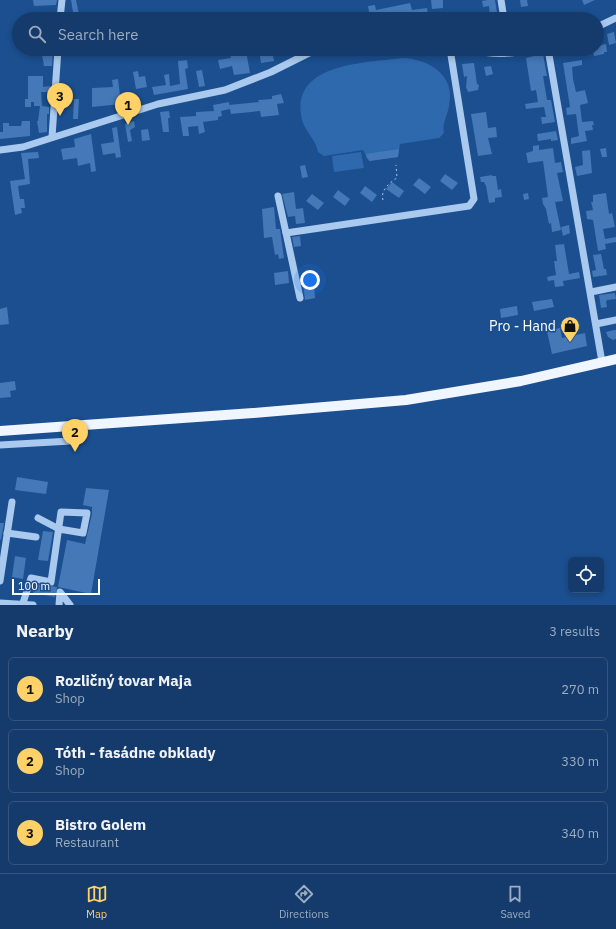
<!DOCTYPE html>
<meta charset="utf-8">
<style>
body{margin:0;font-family:"IBM Plex Sans",sans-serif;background:#214673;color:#f1f3f6}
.controls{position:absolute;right:12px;bottom:12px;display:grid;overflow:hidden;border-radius:6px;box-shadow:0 2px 6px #0003}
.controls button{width:36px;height:36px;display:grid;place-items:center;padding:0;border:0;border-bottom:1px solid #33557e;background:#143b6b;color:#f1f3f6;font:20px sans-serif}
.scale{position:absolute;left:12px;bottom:10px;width:88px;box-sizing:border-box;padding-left:4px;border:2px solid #fff;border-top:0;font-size:11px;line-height:14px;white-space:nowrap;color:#fff;-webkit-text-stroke:3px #1b4f8f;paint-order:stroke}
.you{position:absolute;left:310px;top:280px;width:14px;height:14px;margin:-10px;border:3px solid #fff;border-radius:50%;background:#1a73e8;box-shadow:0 0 0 6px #1a73e833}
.badge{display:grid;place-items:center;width:26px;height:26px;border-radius:50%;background:#ffd166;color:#111;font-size:13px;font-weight:700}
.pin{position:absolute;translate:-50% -33px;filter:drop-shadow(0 1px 2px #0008)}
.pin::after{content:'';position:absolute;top:21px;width:14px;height:12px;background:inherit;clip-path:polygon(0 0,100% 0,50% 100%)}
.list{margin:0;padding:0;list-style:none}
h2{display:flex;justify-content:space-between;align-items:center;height:52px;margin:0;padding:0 16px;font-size:17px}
h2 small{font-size:13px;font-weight:400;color:#9dadc1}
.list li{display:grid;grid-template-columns:26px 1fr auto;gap:12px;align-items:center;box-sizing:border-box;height:64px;margin:0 8px 8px;padding:0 8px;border:1px solid #33557e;border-radius:6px}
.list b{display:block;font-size:15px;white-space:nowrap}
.list p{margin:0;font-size:13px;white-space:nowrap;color:#9dadc1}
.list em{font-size:13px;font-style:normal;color:#9dadc1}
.icon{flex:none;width:22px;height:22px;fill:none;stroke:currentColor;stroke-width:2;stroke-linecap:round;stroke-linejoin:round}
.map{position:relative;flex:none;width:616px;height:605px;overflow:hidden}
.search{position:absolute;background:#143b6b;box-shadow:0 2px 6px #0003;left:12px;right:12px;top:12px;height:44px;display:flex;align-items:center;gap:10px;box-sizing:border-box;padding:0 14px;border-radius:22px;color:#9dadc1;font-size:15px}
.sheet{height:268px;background:#143b6b}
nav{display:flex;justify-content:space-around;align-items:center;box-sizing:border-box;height:56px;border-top:1px solid #33557e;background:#143b6b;font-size:11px;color:#9dadc1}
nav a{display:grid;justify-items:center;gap:2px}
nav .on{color:#ffd166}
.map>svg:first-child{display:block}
</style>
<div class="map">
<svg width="616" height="605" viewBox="0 0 616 605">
<rect width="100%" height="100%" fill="#1b4f8f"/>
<g fill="#2e69ad">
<path d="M402,58C429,59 456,75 449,106C447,117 442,123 444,133L439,138L400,144L398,157L369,161L363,150L324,156L318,152C316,138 302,130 301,114C294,62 368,63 402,58Z"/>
<polygon points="361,152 364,168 334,172 332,156"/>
</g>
<g fill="#4478b7">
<polygon points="33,0 57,0 56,5 34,6"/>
<polygon points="71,0 76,0 80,19 71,19 70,12 73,12"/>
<polygon points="431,0 443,0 443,8 432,9"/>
<polygon points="487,0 495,0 498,19 490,19 489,6 483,7 482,1"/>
<polygon points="520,0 527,0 528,6 521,7"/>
<polygon points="582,0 595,0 584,5"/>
<polygon points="410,3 412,10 427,8 428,15 407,18 406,14 362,19 340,19 340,16 369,12 368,6 375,5 376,10"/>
<polygon points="614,32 616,43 609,45 607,34"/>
<polygon points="606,44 607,52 604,52 604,54 594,56 593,49 597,49 597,46"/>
<polygon points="41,49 53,49 52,66 44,66"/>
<polygon points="70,49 85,49 85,52 83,54 76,55 75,53 71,54"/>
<polygon points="259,49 264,49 264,51 272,50 274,61 261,63"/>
<polygon points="246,51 250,73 234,75 232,66 220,69 218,60 231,58 230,54"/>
<polygon points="543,54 547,76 543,76 547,100 551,100 555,122 542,124 541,117 546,117 544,107 526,109 525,104 538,102 536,90 531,91 526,58"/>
<polygon points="187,60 188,68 185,69 188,89 154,95 152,87 166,85 164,75 169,74 170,86 180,84 178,61"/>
<polygon points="582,60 582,65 572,67 573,79 576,92 585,90 588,103 580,105 582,122 593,121 594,125 592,125 593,130 585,131 587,141 571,144 571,138 579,136 576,114 567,115 566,108 570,107 563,63"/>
<polygon points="474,63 477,84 479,85 478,90 468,92 466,87 467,76 464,77 462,64"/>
<polygon points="491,66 493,74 486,76 484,67"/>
<polygon points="202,70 205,86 199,87 196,71"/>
<polygon points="138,71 139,77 145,76 147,87 136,89 133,72"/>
<polygon points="28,76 43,76 43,87 50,86 50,92 41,92 42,106 49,107 49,114 47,114 47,132 39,133 37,121 38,121 40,106 34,106 34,102 31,102 31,107 25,107 25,99 28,99"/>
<polygon points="118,79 121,104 92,107 92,88 113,87 112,80"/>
<polygon points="281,94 284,103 277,104 279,115 261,117 260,111 231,114 229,105 259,102 258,100 272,99 272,96"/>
<polygon points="74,99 79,99 78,119 73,119"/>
<polygon points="60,100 64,100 64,108 59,108"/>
<polygon points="229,102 230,109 221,111 222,116 218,117 218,120 203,122 205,132 199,134 198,126 188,127 189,136 183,136 180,117 196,116 196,112 214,111 213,105"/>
<polygon points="169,111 170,118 168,118 169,132 163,132 160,112"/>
<polygon points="486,112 488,128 496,127 497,137 488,138 492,154 478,156 471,114"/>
<polygon points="22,121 30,121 30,136 0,139 0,132 3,132 3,123 9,123 9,126 21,126"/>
<polygon points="134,121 135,127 130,130 132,141 128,142 125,124"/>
<polygon points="117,127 121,157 116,158 115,153 103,155 101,144 114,142 112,128"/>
<polygon points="148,129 150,140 142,141 141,130"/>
<polygon points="556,131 558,140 551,141 551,139 538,141 537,134"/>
<polygon points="91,134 96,171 91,172 90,163 78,166 77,158 63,160 61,149 75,147 74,139"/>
<polygon points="539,145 539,150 553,148 555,163 561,162 563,172 557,173 563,201 555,202 561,230 552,232 551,223 549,224 546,209 543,204 542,198 548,197 543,161 528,163 526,153 533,151 533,146"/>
<polygon points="606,148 607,157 602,157 600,149"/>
<polygon points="399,149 398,157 369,161 368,158 367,159 366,154"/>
<polygon points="590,150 592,173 577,176 575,167 583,165 582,151"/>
<polygon points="38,152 39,158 28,159 30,184 18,186 20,199 24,199 25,208 21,208 22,213 15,215 10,181 25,179 21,153"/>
<polygon points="305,165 308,177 302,178 300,166"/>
<polygon points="445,174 458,183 452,190 440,181"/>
<polygon points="492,175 492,176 496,176 498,190 501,189 502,197 495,198 495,202 489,203 486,186 484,182 481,182 480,177"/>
<polygon points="419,178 431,187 425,194 413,185"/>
<polygon points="392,182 404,191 399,198 386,189"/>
<polygon points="365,186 377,195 372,202 360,193"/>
<polygon points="338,190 350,199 345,206 333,197"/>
<polygon points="294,192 296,209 303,208 305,223 296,224 295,216 288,217 282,194"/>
<polygon points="528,193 529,199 524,200 523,194"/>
<polygon points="606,193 609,214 612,213 615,227 603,229 605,239 616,237 616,242 605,244 606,249 598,251 593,220 587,219 586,211 593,210 591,202 593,202 593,195"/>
<polygon points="312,194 324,203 318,210 306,201"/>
<polygon points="274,207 276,229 280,229 284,258 279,259 278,254 275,255 272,237 264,238 262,209"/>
<polygon points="569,225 570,233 563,236 561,227"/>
<polygon points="300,236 301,246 294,247 292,237"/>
<polygon points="564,244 569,274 579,272 580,278 563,281 564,286 555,287 554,280 548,281 547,277 556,275 554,261 557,261 555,245"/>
<polygon points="601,254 604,269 606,269 607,275 593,277 592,271 596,270 593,255"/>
<polygon points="288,271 289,283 275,285 274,273"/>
<polygon points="313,273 315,298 305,300 302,274"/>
<polygon points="615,293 616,299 607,300 606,302 607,307 601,308 599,295"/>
<polygon points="552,299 554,307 534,311 532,302"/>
<polygon points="517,306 518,315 501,318 500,309"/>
<polygon points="7,307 9,324 0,325 0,309"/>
<polygon points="560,328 562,338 585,333 587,346 552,354 547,331"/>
<polygon points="614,330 616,330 616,339 613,340 608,337 606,332"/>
<polygon points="15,381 16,390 10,391 11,397 0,398 0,383"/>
<polygon points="17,477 48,482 46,494 15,490"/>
<polygon points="86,488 109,490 91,594 58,587 67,540 85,544 92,514 92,507 83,505"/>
<polygon points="0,523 4,523 1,540 0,539"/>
<polygon points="43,531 53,532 48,561 38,560"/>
<polygon points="15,556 26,558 23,579 12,577"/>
<polygon points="35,584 57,587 55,597 33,593"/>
</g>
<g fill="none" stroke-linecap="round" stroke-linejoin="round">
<path stroke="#a9c9ee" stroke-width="1" stroke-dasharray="2 3" stroke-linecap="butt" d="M383,200C380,191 390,182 397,178L396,165"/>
<g stroke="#a9c9ee" stroke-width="7">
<polyline points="501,0 504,19"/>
<polyline points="60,19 62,0"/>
<polyline points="597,27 616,18"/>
<path d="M475,49C494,57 514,53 533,49"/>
<polyline points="548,49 602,362"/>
<polyline points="52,137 58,49"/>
<polyline points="0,150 23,147 158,104 225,90 271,72 317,49"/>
<polyline points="278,196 286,233"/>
<polyline points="591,292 616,287"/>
<polyline points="300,298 286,233 469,206 474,199 450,49"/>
<polyline points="596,324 616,320"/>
<polyline points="0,445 71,441"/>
<polyline points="7,533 36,537"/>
<polyline points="0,581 12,502"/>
<polyline points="0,603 33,605"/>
<polyline points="23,603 31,578 51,582 61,512 87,513 83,533 59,529 38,518"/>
<polyline points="59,605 60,592 70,605"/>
</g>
<polyline stroke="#f0f6ff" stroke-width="10" points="0,431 253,413 406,400 521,381 616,359"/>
</g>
<defs>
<symbol id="shop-pin" viewBox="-11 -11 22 30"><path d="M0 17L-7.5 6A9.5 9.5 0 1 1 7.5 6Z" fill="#ffd166" stroke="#1b4f8f"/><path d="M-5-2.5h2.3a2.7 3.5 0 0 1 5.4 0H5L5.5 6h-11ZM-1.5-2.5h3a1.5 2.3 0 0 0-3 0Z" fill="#111"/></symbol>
</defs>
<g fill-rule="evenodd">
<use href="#shop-pin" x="559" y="315" width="22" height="30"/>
</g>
<g text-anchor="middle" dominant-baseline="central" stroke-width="3" stroke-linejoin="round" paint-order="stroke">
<g font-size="14" fill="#fff" stroke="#1b4f8f" text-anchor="end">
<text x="556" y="326">Pro - Hand</text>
</g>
</g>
</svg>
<div class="controls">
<button><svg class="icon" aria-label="locate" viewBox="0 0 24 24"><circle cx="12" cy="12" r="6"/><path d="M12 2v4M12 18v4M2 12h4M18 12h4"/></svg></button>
</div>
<div class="scale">100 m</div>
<div class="you"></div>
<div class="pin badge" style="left:128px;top:125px">1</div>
<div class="pin badge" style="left:75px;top:452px">2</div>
<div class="pin badge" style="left:60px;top:116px">3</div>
<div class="search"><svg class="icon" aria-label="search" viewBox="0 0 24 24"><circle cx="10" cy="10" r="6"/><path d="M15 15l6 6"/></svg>Search here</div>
</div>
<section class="sheet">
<h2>Nearby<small>3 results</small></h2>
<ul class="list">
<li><span class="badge">1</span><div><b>Rozličný tovar Maja</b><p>Shop</p></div><em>270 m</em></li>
<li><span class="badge">2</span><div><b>Tóth - fasádne obklady</b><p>Shop</p></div><em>330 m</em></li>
<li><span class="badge">3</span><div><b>Bistro Golem</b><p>Restaurant</p></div><em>340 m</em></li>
</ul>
</section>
<nav>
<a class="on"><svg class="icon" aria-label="map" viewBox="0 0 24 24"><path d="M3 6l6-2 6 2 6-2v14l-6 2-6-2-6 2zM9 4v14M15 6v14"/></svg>Map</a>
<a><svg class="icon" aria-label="directions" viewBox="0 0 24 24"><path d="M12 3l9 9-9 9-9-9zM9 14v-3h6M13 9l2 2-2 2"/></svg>Directions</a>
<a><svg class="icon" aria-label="saved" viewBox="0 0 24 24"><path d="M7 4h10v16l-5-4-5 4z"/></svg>Saved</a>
</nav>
